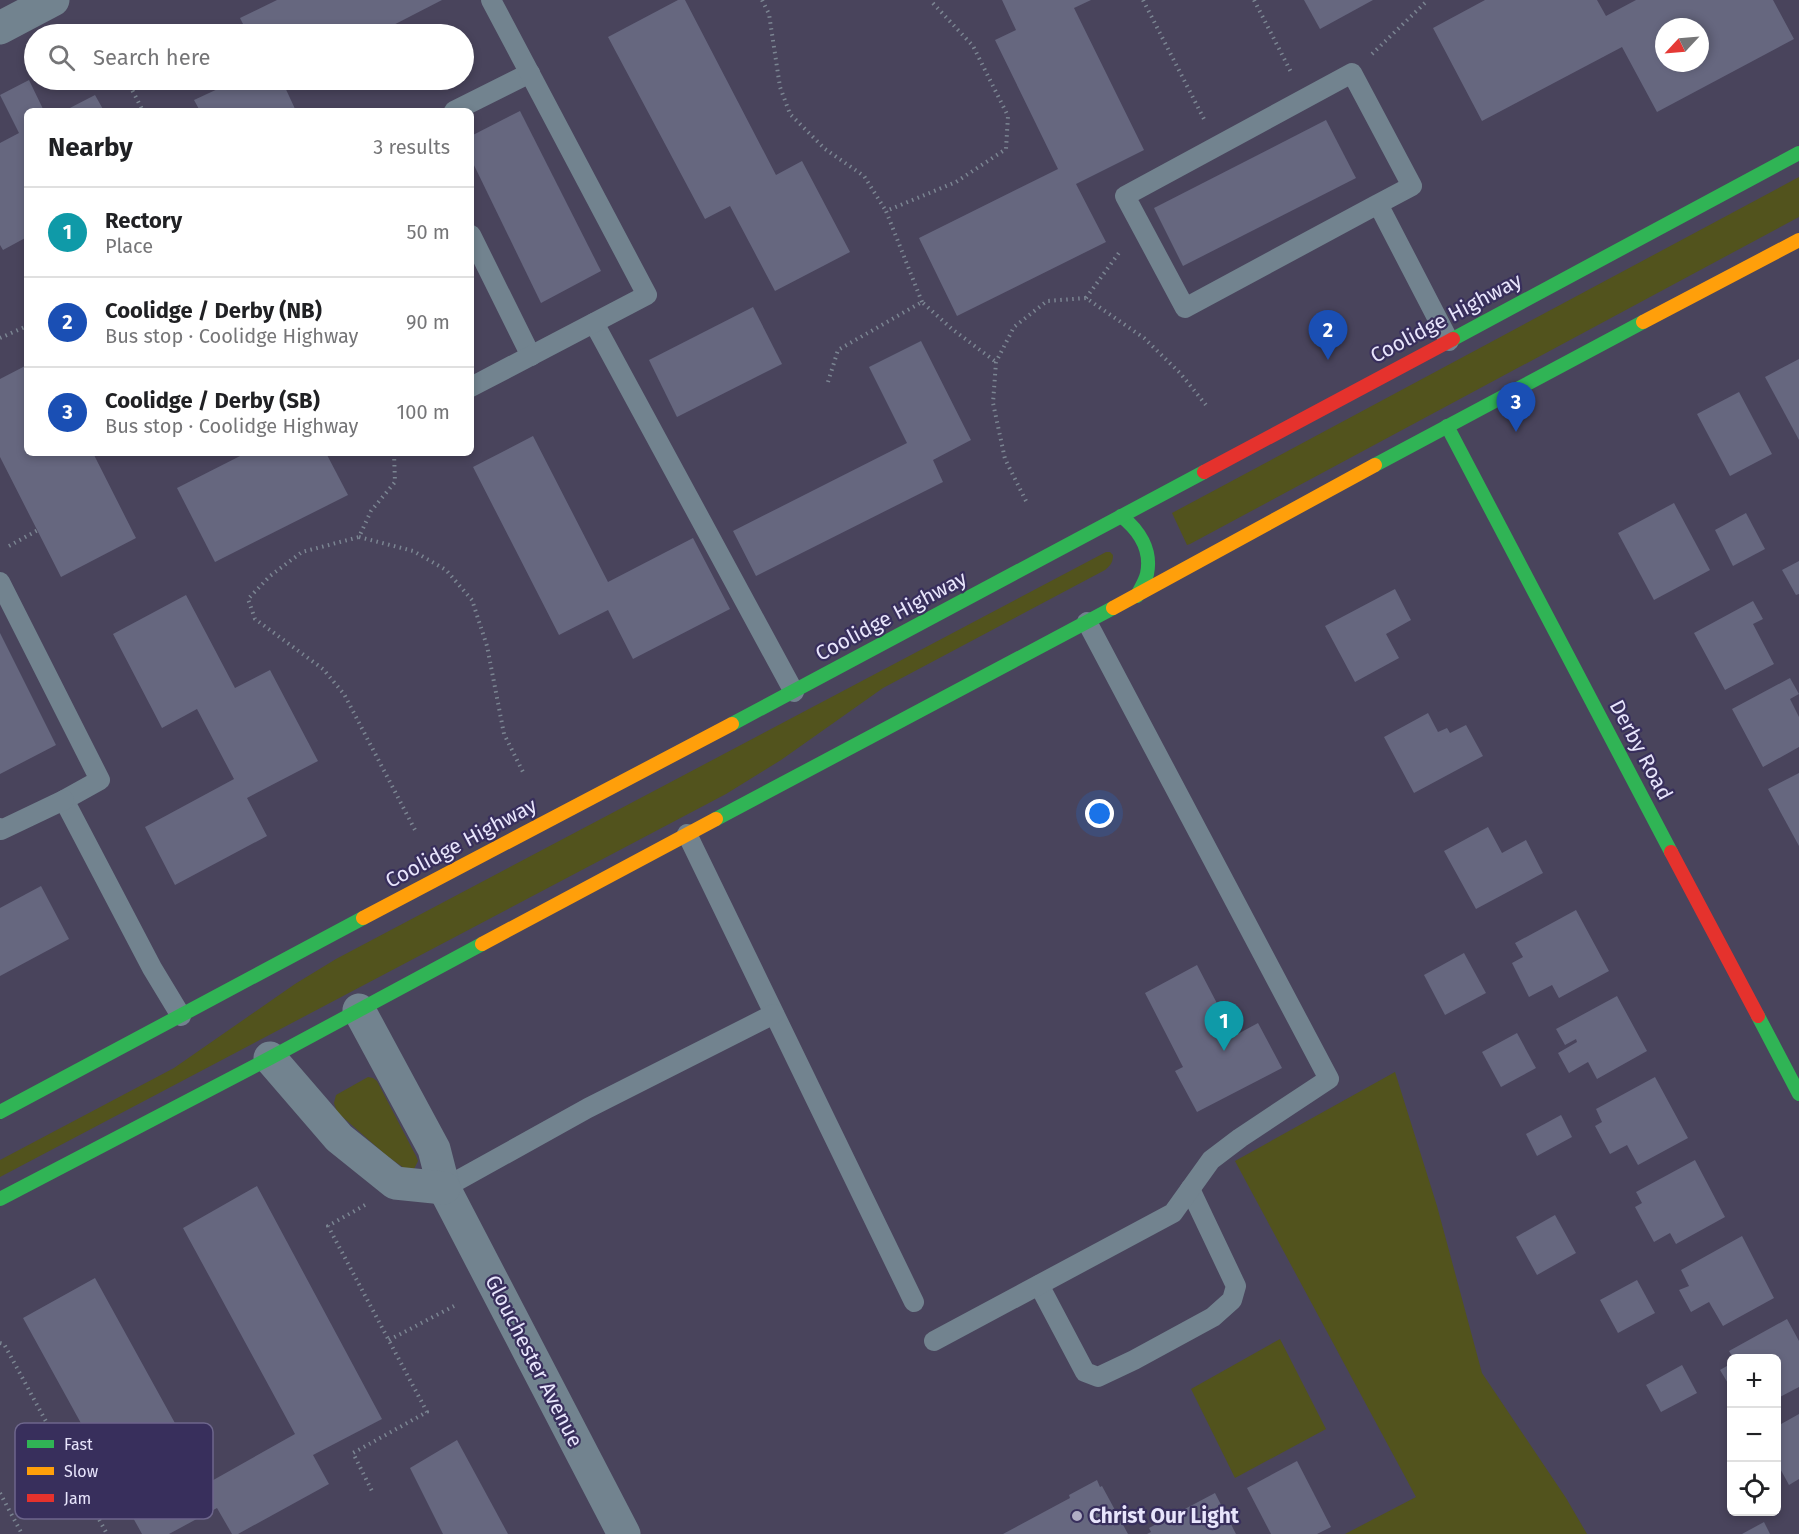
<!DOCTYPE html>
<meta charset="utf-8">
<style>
body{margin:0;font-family:"Fira Sans",sans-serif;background:#f2f2f2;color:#202124}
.controls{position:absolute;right:18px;bottom:18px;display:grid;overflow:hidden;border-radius:9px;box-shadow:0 3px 9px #0003}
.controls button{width:54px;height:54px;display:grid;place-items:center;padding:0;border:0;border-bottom:2px solid #e0e0e0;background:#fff;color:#202124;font:30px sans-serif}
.compass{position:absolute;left:1655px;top:18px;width:54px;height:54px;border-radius:50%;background:#fff;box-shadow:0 3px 9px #0003;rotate:244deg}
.you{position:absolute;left:1100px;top:814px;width:21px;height:21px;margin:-15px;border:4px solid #fff;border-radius:50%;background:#1a73e8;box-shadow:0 0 0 9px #1a73e833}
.badge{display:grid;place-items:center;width:39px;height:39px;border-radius:50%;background:#1a73e8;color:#fff;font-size:20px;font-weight:700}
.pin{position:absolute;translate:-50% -50px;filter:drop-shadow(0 2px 3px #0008)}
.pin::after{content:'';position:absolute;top:32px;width:21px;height:18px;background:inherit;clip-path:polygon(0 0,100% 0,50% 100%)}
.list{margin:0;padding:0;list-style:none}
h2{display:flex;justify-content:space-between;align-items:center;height:78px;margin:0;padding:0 24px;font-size:26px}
h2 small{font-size:20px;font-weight:400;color:#757577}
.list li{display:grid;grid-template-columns:39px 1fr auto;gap:18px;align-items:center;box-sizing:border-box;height:90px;padding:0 24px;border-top:2px solid #e0e0e0}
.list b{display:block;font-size:22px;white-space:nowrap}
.list p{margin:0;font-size:20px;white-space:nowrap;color:#757577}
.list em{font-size:20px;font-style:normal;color:#757577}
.icon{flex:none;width:33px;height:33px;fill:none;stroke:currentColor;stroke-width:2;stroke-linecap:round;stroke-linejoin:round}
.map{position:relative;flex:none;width:1799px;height:1534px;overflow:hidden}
.search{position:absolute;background:#fff;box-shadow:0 3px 9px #0003;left:24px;top:24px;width:450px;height:66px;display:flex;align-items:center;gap:15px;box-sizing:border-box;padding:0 21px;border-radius:33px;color:#757577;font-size:22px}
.panel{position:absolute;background:#fff;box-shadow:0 3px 9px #0003;left:24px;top:108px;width:450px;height:348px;border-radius:9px}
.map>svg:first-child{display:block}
</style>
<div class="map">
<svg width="1799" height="1534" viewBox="0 0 1799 1534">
<rect width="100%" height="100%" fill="#49445c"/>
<g fill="#52531d">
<polygon points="1799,177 1799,217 1190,544 1187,545 1172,513"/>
<path d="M1106,552H1110L1113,555C1113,562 1111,565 1105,570L883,688L781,760L726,794L0,1177V1160L174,1068L295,984L336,959Z"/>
<polygon points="1395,1072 1437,1206 1482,1373 1566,1498 1587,1534 1345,1534 1416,1497 1235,1161"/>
<polygon points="368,1077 373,1078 377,1081 416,1156 418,1161 414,1169 404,1168 387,1156 337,1112 334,1103 336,1095"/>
<polygon points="1280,1339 1326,1429 1235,1478 1191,1389"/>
</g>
<g fill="#66677f" fill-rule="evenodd">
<polygon points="277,0 442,0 376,34 248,34 240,18"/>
<polygon points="678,0 685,0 776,175 802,161 850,252 775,291 730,206 705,219 608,37"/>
<polygon points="1002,0 1091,0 1074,8 1144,150 1076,184 1106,242 957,316 919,238 1058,169 995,40 1016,30"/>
<polygon points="1304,0 1373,0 1320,29"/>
<path d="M1485,0H1597L1606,16L1636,0H1773L1794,39L1657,112L1622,47L1482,121L1433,28ZM1664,27H1700V63H1664Z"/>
<polygon points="29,80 44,111 27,111 27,237 3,250 0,245 0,143 19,133 0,95"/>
<polygon points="237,80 289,80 283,83 296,111 200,111 194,100"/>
<polygon points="95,95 104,111 64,111"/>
<polygon points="520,111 601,271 541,303 471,159 471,136"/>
<polygon points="1326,120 1356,178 1183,266 1154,208"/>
<polygon points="753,307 782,364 677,417 649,360"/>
<polygon points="921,341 971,440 933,460 943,482 756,576 733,531 907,443 869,367"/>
<polygon points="1799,359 1799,440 1765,377"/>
<polygon points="27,365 27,453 93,453 136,538 61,577 0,457 0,379"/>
<polygon points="1739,392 1772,454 1730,476 1697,414"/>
<polygon points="533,436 608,582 693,538 730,609 633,659 608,610 559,635 473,467"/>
<polygon points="246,453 326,453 348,495 215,562 177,488"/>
<polygon points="1674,503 1710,570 1654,600 1618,533"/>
<polygon points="1746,513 1765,549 1733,566 1715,530"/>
<polygon points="1799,561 1799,594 1796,595 1782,570"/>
<polygon points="1395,589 1411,620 1386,634 1399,658 1355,682 1325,626"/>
<polygon points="186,595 235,688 270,670 318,761 247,798 267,836 175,885 145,827 234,779 197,709 162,728 113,634"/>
<polygon points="1753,601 1763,619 1753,624 1774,664 1725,690 1694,633"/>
<polygon points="0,633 56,745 0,774"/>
<polygon points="1790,678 1799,694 1790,699 1799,717 1799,747 1763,767 1732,709"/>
<polygon points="1428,713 1438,732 1447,728 1450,733 1466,725 1483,756 1414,793 1384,737"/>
<polygon points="1799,773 1799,846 1768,789"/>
<polygon points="1488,827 1502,853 1526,840 1543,873 1476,909 1444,851"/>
<polygon points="41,886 69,939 0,976 0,908"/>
<polygon points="1576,910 1609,971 1559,998 1552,985 1529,997 1512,963 1523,957 1515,943"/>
<polygon points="1464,953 1486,993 1445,1015 1424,975"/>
<polygon points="1197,965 1234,1036 1258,1023 1282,1068 1197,1112 1175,1071 1183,1067 1145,993"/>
<polygon points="1617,996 1647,1051 1597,1079 1588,1062 1569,1073 1558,1053 1577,1042 1576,1039 1565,1045 1556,1029"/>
<polygon points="1517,1033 1536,1068 1501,1087 1482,1052"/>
<polygon points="1655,1077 1688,1138 1638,1165 1627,1145 1610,1154 1595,1126 1602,1122 1596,1109"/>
<polygon points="1561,1115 1572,1137 1537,1156 1526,1134"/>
<polygon points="1695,1160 1725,1217 1676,1244 1670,1233 1654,1242 1635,1207 1642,1203 1636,1192"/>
<polygon points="257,1186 382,1419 313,1455 329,1484 238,1534 232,1534 217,1508 169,1534 142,1534 23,1318 95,1278 208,1483 295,1434 183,1228"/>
<polygon points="1555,1215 1576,1253 1537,1275 1516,1237"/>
<polygon points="1742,1236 1774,1298 1723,1326 1709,1302 1691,1312 1679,1290 1689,1286 1681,1270"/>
<polygon points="1637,1280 1655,1313 1618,1333 1600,1300"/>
<polygon points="1787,1319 1799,1341 1799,1387 1776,1399 1776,1358 1733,1358 1729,1351"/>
<polygon points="1732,1363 1732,1390 1720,1370"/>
<polygon points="1682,1365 1697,1393 1661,1412 1646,1385"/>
<polygon points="1799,1414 1799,1479 1789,1485 1776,1461 1776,1427"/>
<polygon points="457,1440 508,1534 443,1534 410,1468"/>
<polygon points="1297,1461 1331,1527 1317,1534 1271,1534 1247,1488"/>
<polygon points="1097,1480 1100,1487 1102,1486 1128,1534 1003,1534 1070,1498 1069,1495"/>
<polygon points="1215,1493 1236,1534 1147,1534 1151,1532 1149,1528"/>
<polygon points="1764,1522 1770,1534 1742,1534"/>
</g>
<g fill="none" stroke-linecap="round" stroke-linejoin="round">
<g stroke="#7b8592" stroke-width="4" stroke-dasharray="1.5 4.5" stroke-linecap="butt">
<polyline points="762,0 769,14 780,87 790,114 825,149 864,176 886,211"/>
<polyline points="1143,0 1205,121"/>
<polyline points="1254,0 1292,74"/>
<polyline points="102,29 104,34"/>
<polyline points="1372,54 1428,0"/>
<polyline points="127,80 143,111"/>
<polyline points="1086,298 1121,250"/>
<polyline points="922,302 886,211 956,182 1006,149 1008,116 973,46 930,0"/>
<polyline points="0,338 27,326"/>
<polyline points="828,382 838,350 922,302 952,329 996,362"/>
<polyline points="394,453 395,482 371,511 359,537 302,552 270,576 248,599 255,619 323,669 344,694 415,830"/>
<polyline points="1026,501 1005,459 993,403 996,362 1014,327 1047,301 1086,298 1144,338 1180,373 1206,405"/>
<polyline points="359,537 413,551 446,570 472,600 487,646 504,734 523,772"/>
<polyline points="9,546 38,530"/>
<polyline points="365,1205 328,1226 427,1412 353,1453 372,1491"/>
<polyline points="389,1340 454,1306"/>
<polyline points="0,1343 4,1344 107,1534"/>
<polyline points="0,1493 22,1534"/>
</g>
<g stroke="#72838f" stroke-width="20">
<polyline points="454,111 530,73"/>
<polyline points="1378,204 1185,308 1125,196 1352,73 1412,186 1378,204 1449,341"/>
<polyline points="471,235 531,356"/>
<polyline points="594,323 794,692"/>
<polyline points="471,387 647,295 491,0"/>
<polyline points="0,582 100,780 64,800 152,968 181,1016"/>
<polyline points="0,828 1,830 64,800"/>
<polyline points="687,834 914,1302"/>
<polyline points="444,1188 588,1108 774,1014"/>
<polyline points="1039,1285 1085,1372 1098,1377 1134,1360 1213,1317 1232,1300 1236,1286 1190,1189"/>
<polyline points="934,1341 1173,1213 1211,1160 1240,1138 1329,1079 1087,622"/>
</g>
<g stroke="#72838f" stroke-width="33">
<polyline points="0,28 53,0"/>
<polyline points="359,1010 434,1149 444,1188 624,1534"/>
<polyline points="270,1058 339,1138 395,1183 444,1188"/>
</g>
<g stroke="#30b455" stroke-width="14">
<polyline points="1453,339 1799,153"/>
<polyline points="1447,426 1671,852"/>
<polyline points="1375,465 1643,322"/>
<path d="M1121,516C1139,530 1152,550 1147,574C1145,582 1140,589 1137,596"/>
<polyline points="732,724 1204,472"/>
<polyline points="716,819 1113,608"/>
<polyline points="1758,1016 1799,1094"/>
<polyline points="0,1112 363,918"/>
<polyline points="0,1199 270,1058 482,944"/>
</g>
<g stroke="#ff9f0a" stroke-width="14">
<polyline points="1643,322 1799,240"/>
<polyline points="1113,608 1375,465"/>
<polyline points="363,918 732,724"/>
<polyline points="482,944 716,819"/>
</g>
<g stroke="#e5322d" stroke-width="14">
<polyline points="1204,472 1453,339"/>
<polyline points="1671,852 1758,1016"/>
</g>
</g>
<circle fill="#b0adc4" stroke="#382f5c" stroke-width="2" cx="1077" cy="1516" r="6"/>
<g text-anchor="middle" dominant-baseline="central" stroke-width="4.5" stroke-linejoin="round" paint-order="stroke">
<g font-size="21" fill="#e8e5fc" stroke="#382f5c">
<text transform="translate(1446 318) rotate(-28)">Coolidge Highway</text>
<text transform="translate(891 616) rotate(-28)">Coolidge Highway</text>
<text transform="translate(1641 750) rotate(62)">Derby Road</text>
<text transform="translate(461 843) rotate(-28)">Coolidge Highway</text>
<text transform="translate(534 1361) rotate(63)">Glouchester Avenue</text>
</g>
<g font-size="21" font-weight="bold" fill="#e8e5fc" stroke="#382f5c" text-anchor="start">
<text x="1089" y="1516">Christ Our Light</text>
</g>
</g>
<rect x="15" y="1423" width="198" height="96" rx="9" fill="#382f5c" stroke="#6d668c" stroke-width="1.5"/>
<rect x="27" y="1440" width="27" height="8" fill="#30b455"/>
<rect x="27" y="1467" width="27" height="8" fill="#ff9f0a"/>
<rect x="27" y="1494" width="27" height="8" fill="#e5322d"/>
<g font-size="16" fill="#e8e5fc">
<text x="64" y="1450">Fast</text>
<text x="64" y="1477">Slow</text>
<text x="64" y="1504">Jam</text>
</g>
</svg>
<div class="controls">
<button>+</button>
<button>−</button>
<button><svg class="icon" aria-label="locate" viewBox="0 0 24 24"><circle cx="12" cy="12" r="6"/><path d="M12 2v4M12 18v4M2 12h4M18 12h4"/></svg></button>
</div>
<svg class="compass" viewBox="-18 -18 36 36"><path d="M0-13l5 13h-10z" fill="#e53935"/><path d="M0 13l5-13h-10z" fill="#757577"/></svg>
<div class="you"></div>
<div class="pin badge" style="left:1224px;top:1051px;background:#0f9aa8">1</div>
<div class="pin badge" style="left:1328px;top:360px;background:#1a4fb4">2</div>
<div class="pin badge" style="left:1516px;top:432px;background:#1a4fb4">3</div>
<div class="search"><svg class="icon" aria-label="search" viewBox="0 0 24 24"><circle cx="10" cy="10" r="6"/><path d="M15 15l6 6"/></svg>Search here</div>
<section class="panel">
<h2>Nearby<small>3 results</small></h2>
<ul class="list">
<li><span class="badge" style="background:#0f9aa8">1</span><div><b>Rectory</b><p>Place</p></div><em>50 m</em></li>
<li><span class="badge" style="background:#1a4fb4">2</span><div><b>Coolidge / Derby (NB)</b><p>Bus stop · Coolidge Highway</p></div><em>90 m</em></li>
<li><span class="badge" style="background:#1a4fb4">3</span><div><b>Coolidge / Derby (SB)</b><p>Bus stop · Coolidge Highway</p></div><em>100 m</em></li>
</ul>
</section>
</div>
